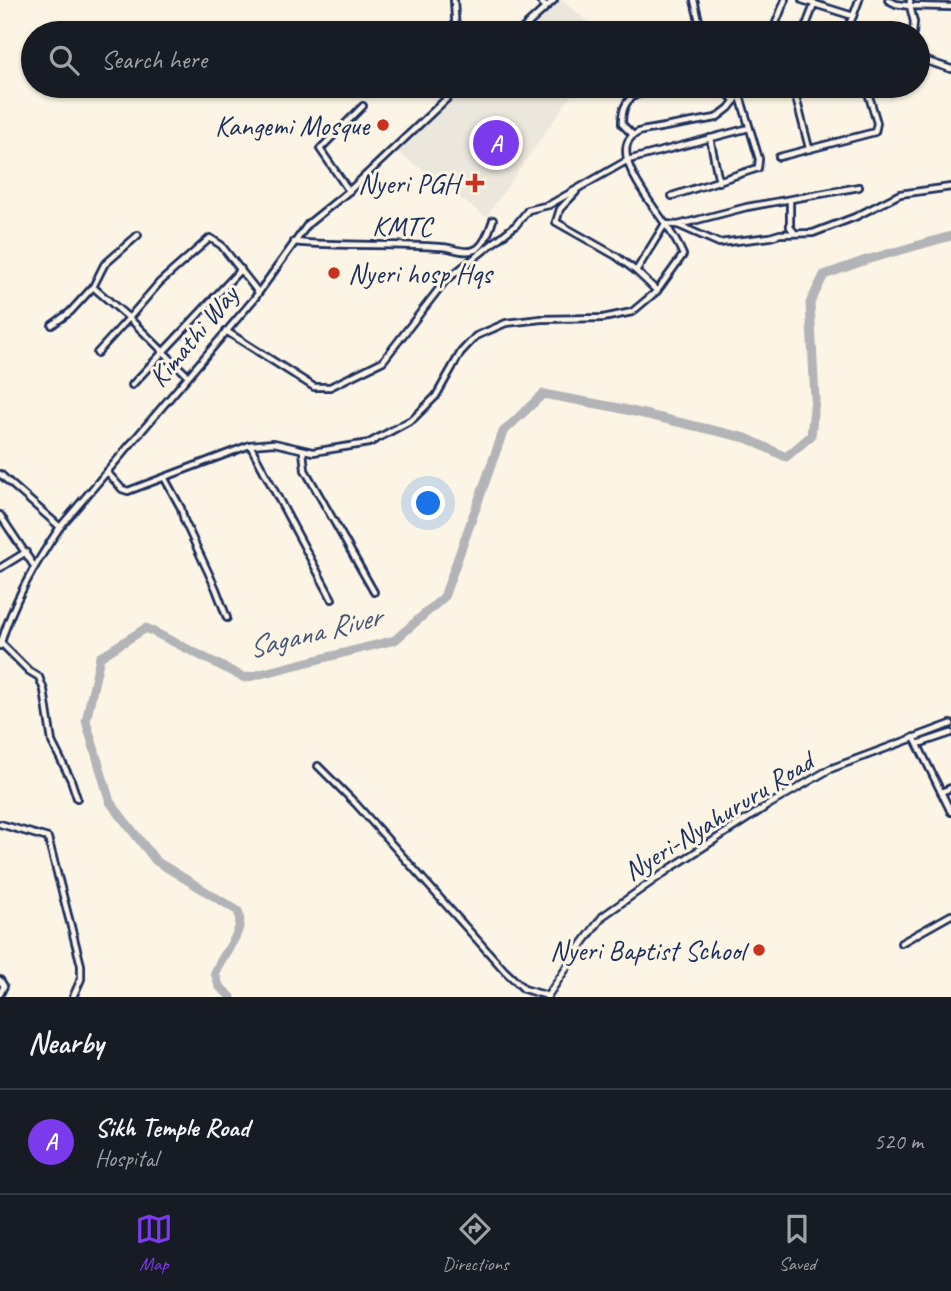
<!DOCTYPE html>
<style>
body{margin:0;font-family:Caveat,sans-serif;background:#242831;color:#f1f3f6}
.you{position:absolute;left:429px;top:504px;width:24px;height:24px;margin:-18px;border:5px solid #fff;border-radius:50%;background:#1a73e8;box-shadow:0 0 0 10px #1a73e833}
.badge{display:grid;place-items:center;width:46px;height:46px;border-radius:50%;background:#7c3aed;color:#fff;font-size:23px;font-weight:700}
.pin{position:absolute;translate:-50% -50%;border:4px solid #fff;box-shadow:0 2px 7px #0006}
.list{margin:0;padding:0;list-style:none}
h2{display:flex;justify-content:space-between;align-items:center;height:91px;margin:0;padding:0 28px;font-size:30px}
h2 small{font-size:23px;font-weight:400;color:#9ea1a6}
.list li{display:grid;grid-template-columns:46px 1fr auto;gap:21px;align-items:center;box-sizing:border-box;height:105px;padding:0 28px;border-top:2px solid #363941}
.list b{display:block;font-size:26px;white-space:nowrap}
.list p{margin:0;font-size:23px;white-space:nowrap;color:#9ea1a6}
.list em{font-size:23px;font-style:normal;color:#9ea1a6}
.icon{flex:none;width:38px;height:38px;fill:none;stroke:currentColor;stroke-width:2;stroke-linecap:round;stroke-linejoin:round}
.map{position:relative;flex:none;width:951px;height:997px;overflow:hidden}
.search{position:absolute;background:#171b24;box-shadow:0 2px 5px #0004;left:21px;right:21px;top:21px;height:77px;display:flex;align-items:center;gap:18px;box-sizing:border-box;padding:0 24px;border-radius:38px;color:#9ea1a6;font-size:26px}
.sheet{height:196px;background:#171b24}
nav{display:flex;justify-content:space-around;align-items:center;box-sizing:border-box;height:98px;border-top:2px solid #363941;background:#171b24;font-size:19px;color:#9ea1a6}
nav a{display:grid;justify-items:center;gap:4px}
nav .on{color:#7c3aed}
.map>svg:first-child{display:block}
</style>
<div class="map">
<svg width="951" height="997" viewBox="0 0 951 997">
<rect width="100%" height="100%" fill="#fcf5e5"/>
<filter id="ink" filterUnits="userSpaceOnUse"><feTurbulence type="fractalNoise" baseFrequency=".0143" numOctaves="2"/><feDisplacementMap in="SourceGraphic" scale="14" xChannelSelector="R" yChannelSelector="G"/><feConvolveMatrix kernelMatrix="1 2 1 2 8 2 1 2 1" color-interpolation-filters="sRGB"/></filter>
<g filter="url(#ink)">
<g fill="#ece7dc">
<polygon points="554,0 562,0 601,33 519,33"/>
<polygon points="463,86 578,86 486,217 395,150"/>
</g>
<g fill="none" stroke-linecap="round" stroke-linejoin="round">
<path stroke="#b2b4b8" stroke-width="9" d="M231,997L219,986L215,973C221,954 247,932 238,911L156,861L110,802L86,721L100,657L146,628L245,678L395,640L444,597L503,432L543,394L614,407L746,438L786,457L811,436L815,399L810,303L824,275L866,260L951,236"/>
<defs>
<g id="street">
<polyline points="454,0 456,33"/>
<polyline points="539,0 546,7"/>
<polyline points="694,0 702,33"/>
<polyline points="802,0 853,16 859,0"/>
<polyline points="888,0 896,4 910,6 914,22 913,33"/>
<polyline points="910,0 910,6 951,7"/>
<polyline points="518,33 554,0"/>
<polyline points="772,33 785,0"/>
<polyline points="803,33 814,5"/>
<polyline points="845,33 853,16"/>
<polyline points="918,58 951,69"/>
<polyline points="720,86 735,101"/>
<polyline points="793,86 809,148"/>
<path d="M633,135L622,124C621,90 646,92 671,86"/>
<polyline points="710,138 719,182"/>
<polyline points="779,157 875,132 877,123 866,86"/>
<polyline points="349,191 320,149 363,106"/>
<polyline points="576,192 560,209 556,222 616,256 636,271 657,291"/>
<polyline points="672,196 758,168 759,159 740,96"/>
<polyline points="790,200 790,227 794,232"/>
<polyline points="678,225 719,243 770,237 780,234 813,233 855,217 900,194 951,187"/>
<path d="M294,242C343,247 392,243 441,247C452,247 467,256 478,248C486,242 490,229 493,220"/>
<polyline points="636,271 665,224 678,225 747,207 859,187"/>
<polyline points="93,287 129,318 97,353"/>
<polyline points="52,325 70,312 93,287 104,265 138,235"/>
<polyline points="226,331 314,387 330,387 383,361 445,281 516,225 528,210 549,205 628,160 749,128"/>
<polyline points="187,375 129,318 159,283 210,238 221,245 258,292"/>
<polyline points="132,385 241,269"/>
<polyline points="250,445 332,599"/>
<polyline points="303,451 305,470 374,592"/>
<path d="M107,472L122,489L128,491L250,445L274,443L313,452L369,443L413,419L436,396L461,352L476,336L506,323L541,319L603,318L632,312L657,291L683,255C678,243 671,232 664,222C651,203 601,143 642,131L716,118L729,108L746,86"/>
<polyline points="0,474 60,527"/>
<polyline points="165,479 181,508 184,520 216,589 227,618"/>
<polyline points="0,515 34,566"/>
<polyline points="0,568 26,552"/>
<polyline points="1,643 29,671 39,677 44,690 52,742 71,780 77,798"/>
<path d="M0,646C12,603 35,564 60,527L254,299L308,224L349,191L460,86"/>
<polyline points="914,737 951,812"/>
<polyline points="918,744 951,733"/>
<polyline points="318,766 356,804 505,971 524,989 548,996"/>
<polyline points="941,792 951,788"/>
<polyline points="0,824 48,838 81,965 81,979 73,997"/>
<polyline points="901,943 951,915"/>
<polyline points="0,980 4,986 0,994"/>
</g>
<polyline id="secondary" points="547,997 583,943 603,916 671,868 770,804 830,769 951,724"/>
</defs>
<use href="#street" stroke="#1b2f5e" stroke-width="10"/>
<use href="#secondary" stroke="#1b2f5e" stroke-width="10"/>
<use href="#street" stroke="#fcf5e5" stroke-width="4.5"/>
<use href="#secondary" stroke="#fcf5e5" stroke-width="5"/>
</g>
</g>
<g fill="#c8321e" stroke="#fcf5e5" stroke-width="2.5">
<circle cx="383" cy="125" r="7"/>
<path d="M471.5 172.5h7v7h7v7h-7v7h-7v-7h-7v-7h7z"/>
<circle cx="334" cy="273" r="7"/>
<circle cx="759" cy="950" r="7"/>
</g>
<g text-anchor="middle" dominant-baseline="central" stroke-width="6" stroke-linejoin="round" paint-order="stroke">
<g font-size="28" fill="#1b2f5e" stroke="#fcf5e5" text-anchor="end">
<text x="369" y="125">Kangemi Mosque</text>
<text x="459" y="183">Nyeri PGH</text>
<text x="348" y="273" text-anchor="start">Nyeri hosp Hqs</text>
<text x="745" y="950">Nyeri Baptist School</text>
</g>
<g font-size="28" fill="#1b2f5e" stroke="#fcf5e5">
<text transform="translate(402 226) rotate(1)">KMTC</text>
<text transform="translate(193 336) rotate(-50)">Kimathi Way</text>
<text transform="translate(718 816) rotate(-32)">Nyeri-Nyahururu Road</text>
</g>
<g font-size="30" font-style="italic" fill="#485779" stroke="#fcf5e5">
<text transform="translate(314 632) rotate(-14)">Sagana River</text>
</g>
</g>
</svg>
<div class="you"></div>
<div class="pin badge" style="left:496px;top:143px">A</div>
<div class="search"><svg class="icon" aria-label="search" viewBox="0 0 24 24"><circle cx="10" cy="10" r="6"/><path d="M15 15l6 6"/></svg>Search here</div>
</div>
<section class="sheet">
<h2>Nearby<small></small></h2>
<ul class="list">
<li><span class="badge">A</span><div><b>Sikh Temple Road</b><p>Hospital</p></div><em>520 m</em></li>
</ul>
</section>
<nav>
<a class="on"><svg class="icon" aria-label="map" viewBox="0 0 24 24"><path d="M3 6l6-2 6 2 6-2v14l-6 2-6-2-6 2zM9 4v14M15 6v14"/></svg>Map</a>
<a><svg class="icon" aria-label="directions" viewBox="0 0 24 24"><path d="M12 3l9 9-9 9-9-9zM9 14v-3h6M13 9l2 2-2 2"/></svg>Directions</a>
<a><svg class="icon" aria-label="saved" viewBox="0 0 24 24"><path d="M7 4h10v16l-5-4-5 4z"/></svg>Saved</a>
</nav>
